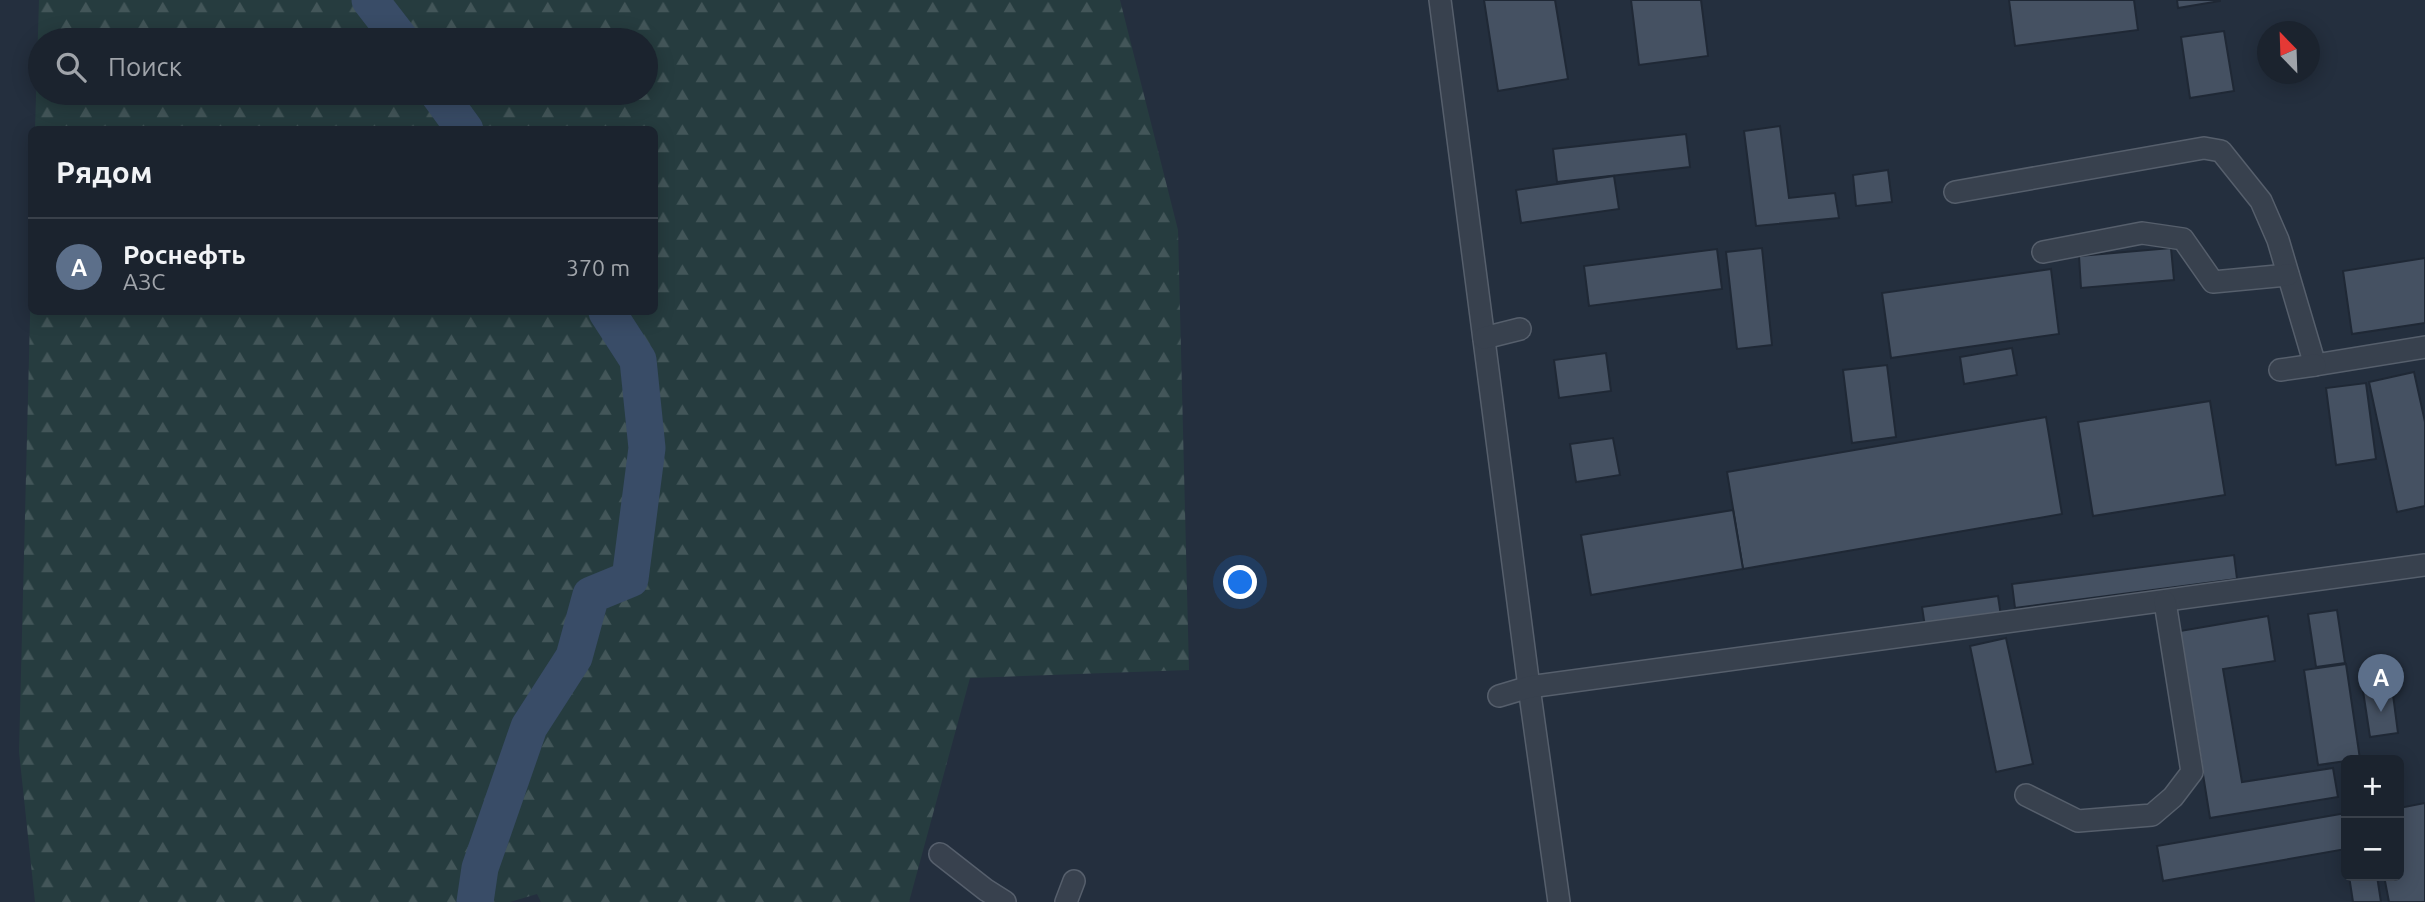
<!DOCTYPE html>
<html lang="ru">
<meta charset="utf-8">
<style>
body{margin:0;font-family:Ubuntu,sans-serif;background:#242b36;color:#f1f3f6}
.controls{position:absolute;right:21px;bottom:21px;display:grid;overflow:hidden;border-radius:10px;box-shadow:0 4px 18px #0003}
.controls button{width:63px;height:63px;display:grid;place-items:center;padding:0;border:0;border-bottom:2px solid #39404a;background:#1b232e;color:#f1f3f6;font:35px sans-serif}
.compass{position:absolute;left:2257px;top:21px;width:63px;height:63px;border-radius:50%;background:#1b232e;box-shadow:0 4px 18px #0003;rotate:337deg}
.you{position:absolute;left:1241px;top:583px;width:24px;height:24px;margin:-18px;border:5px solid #fff;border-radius:50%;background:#1a73e8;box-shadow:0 0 0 10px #1a73e833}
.badge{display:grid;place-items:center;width:46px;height:46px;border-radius:50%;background:#2563eb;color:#fff;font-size:23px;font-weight:700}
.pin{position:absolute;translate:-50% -58px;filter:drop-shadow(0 2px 4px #0008)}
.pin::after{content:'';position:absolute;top:37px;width:24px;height:21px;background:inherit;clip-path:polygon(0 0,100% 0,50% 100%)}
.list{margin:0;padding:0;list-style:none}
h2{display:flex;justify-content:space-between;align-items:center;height:91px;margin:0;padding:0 28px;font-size:30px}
h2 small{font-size:23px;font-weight:400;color:#a0a4aa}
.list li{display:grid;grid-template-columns:46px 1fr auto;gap:21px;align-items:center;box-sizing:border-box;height:98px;padding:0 28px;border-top:2px solid #39404a}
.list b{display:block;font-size:26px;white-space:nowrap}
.list p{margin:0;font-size:23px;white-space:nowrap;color:#a0a4aa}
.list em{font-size:23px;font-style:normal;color:#a0a4aa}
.icon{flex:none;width:38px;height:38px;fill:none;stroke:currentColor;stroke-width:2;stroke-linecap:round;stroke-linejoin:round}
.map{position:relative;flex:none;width:2425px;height:902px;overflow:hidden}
.search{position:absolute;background:#1b232e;box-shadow:0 4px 18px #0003;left:28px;top:28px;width:630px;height:77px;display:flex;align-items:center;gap:18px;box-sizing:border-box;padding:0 24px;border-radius:38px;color:#a0a4aa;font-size:26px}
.panel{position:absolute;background:#1b232e;box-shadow:0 4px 18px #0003;left:28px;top:126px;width:630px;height:189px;border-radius:10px}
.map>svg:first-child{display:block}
</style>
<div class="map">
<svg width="2425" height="902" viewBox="0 0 2425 902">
<defs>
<pattern id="forest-firs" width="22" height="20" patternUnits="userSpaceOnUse" patternTransform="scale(1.75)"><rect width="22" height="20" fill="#263c3f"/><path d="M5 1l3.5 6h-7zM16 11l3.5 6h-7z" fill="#435659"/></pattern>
</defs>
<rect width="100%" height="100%" fill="#242f3e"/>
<path fill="url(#forest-firs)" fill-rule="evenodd" d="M39,0H1120L1178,230L1189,670L970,678L909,902H541L537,894L510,902H35L19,752L31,278L32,312H654V130L35,129ZM40,40H646V93H40Z"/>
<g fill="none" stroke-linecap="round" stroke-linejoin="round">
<g stroke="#394c67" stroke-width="37">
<polyline points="370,0 401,40"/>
<polyline points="438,93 465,130"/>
<polyline points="475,902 480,868 529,727 574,657 591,595 630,579 647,448 638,360 607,312"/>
</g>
</g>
<g fill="#455162" stroke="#1f2835" stroke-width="2">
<polygon points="1484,0 1555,0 1568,79 1498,91"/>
<polygon points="1631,0 1701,0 1708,56 1639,65"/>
<polygon points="2009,0 2134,0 2138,30 2015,46"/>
<polygon points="2177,0 2220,0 2220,1 2178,8"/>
<polygon points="2224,31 2234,91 2190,98 2181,37"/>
<polygon points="1780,126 1789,198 1835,193 1839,218 1756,226 1744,131"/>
<polygon points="1686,134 1690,167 1557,182 1553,149"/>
<polygon points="1888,170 1892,202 1856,206 1853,175"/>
<polygon points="1614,176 1619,209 1521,223 1516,190"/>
<polygon points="1762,248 1772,345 1737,349 1726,252"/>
<polygon points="2171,248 2174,280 2081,288 2079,256"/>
<polygon points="1717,249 1722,289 1589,306 1584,266"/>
<polygon points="2425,258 2425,323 2352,334 2343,271"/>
<polygon points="2051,269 2059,334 1891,358 1882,293"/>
<polygon points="2012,348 2017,375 1964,384 1960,357"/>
<polygon points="1606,353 1611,391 1559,398 1554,360"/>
<polygon points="1887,365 1896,437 1852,443 1843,370"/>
<polygon points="2414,372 2425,422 2425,506 2397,512 2369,382"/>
<polygon points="2366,383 2376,459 2336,465 2326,388"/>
<polygon points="2210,401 2225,495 2093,516 2078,422"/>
<polygon points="2046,417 2062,514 1743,569 1727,472"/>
<polygon points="1613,438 1620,475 1576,482 1570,444"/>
<polygon points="1733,510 1743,569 1591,595 1581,535"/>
<polygon points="2234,555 2237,579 2015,608 2012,584"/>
<polygon points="1998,596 2001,616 1925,627 1922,607"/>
<polygon points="2337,610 2345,663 2316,667 2308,614"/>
<polygon points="2268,616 2275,661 2223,669 2242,782 2333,768 2338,797 2210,818 2180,631"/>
<polygon points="2006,638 2033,764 1996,772 1970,646"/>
<polygon points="2346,664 2360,759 2318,765 2304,670"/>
<polygon points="2392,687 2398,733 2370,737 2363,691"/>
<polygon points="2425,803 2425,902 2389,902 2384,876 2399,876 2399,808"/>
<polygon points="2346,813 2346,849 2163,881 2157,846"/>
<polygon points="2349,876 2377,876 2381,902 2353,902"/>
</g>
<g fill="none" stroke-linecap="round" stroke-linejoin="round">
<defs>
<g id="minor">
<polyline points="1440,0 1529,687 1559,902"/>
<polyline points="1955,192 2204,148 2221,151 2261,201 2278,240 2315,365 2425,347"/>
<polyline points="2043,252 2142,233 2183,239 2213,282 2288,275"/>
<polyline points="1484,338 1520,329"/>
<polyline points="2280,370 2315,365"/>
<polyline points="1499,696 1529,687 2425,565"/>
<polyline points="2026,795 2078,821 2152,815 2173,797 2192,772 2165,602"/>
<polyline points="940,854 986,890 1005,902"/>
<polyline points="1066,902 1074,881"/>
</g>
</defs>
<use href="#minor" stroke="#565f6c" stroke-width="24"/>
<use href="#minor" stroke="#38414e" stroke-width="21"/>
</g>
</svg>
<div class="controls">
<button>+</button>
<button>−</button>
</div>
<svg class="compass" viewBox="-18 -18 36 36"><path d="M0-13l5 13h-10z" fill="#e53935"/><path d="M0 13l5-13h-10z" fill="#a0a4aa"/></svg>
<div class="you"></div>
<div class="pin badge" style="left:2381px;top:712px;background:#5c6f8a">A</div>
<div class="search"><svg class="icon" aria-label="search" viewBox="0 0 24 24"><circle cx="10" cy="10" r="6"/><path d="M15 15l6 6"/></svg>Поиск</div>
<section class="panel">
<h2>Рядом<small></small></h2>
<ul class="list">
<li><span class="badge" style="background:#5c6f8a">A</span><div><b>Роснефть</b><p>АЗС</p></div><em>370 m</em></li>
</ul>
</section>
</div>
